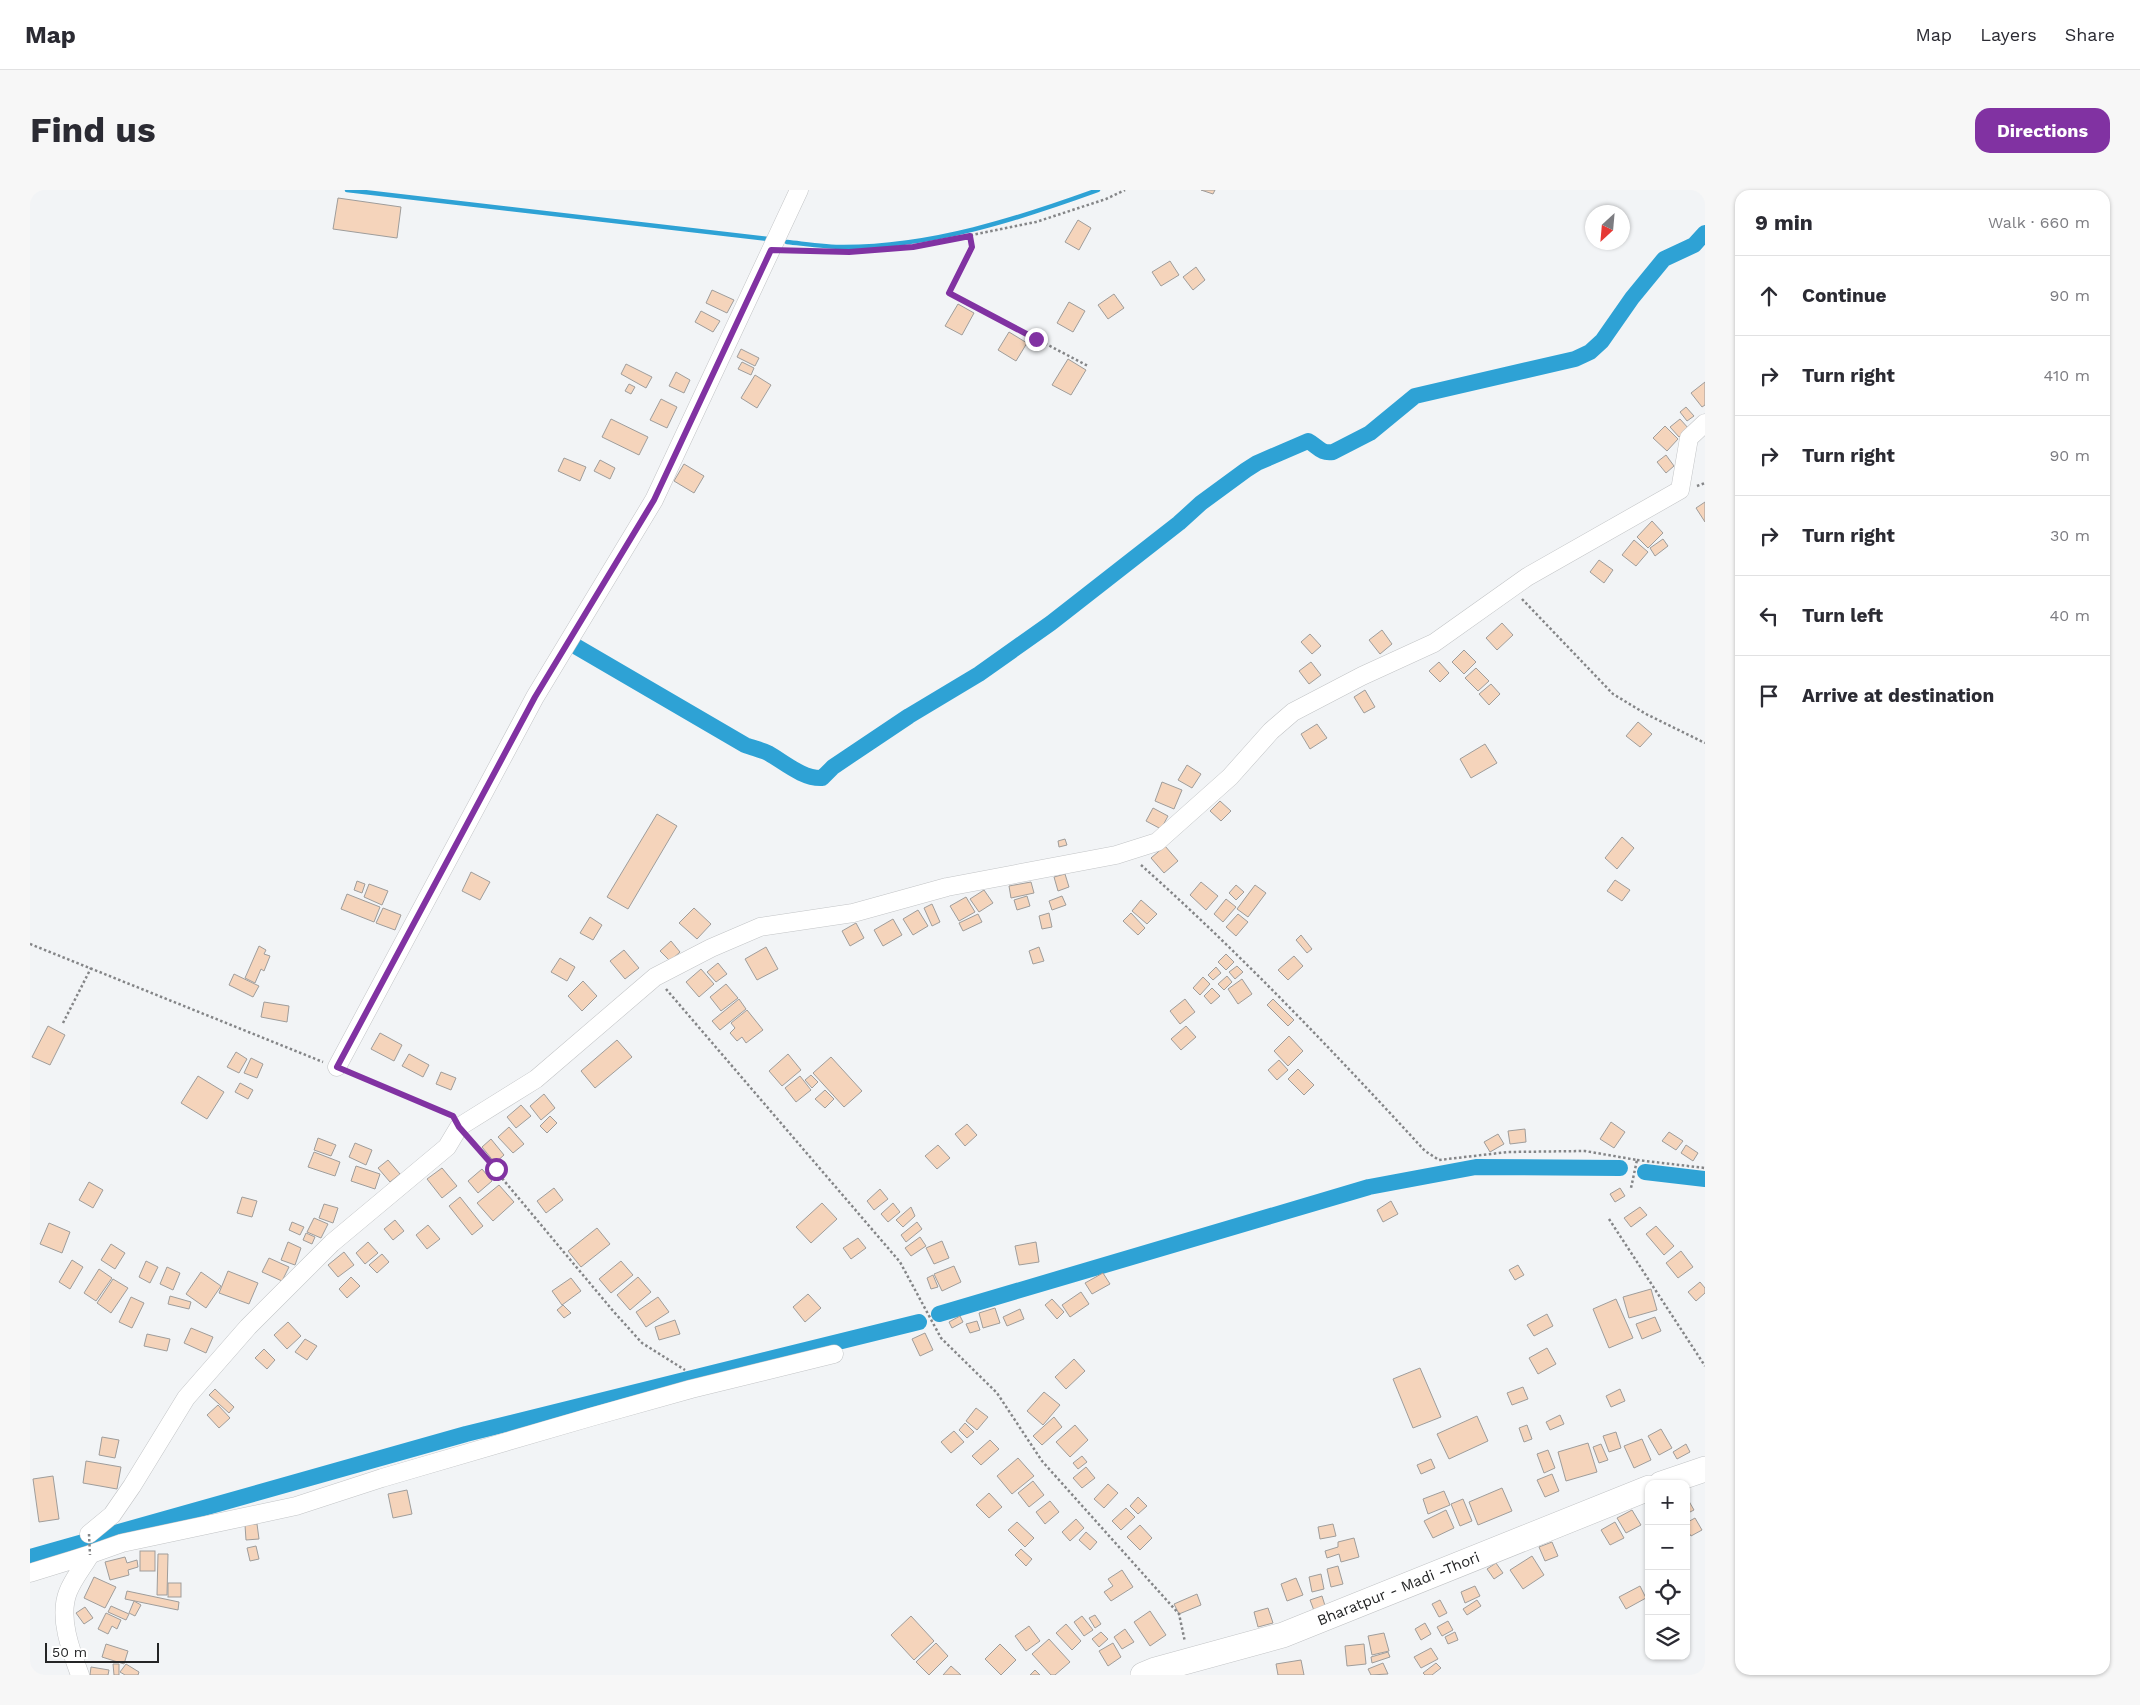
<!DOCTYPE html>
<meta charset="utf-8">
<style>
body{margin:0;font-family:"Work Sans",sans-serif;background:#f7f7f7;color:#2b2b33}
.controls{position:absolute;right:15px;bottom:15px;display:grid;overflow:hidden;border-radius:10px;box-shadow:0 1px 4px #0004}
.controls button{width:45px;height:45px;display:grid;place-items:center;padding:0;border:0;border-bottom:1px solid #e1e1e2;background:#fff;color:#2b2b33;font:25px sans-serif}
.compass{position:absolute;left:1555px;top:15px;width:45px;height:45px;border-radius:50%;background:#fff;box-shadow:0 1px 4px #0004;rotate:206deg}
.scale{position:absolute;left:15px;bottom:12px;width:114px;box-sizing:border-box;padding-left:5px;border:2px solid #242526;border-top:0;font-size:14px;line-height:18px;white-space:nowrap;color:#242526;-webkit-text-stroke:4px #fff;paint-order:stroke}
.stop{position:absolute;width:15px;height:15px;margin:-11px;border:4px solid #8132a2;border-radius:50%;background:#fff}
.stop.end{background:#8132a2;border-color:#fff;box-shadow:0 1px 5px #0008}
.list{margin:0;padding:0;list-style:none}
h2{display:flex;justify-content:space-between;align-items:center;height:65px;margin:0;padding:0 20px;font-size:21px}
h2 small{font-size:16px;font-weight:400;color:#7c7c81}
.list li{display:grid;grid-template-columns:32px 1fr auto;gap:15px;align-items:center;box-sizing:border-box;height:80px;padding:0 20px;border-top:1px solid #e1e1e2}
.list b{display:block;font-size:19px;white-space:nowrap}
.list em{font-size:16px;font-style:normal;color:#7c7c81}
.icon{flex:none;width:28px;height:28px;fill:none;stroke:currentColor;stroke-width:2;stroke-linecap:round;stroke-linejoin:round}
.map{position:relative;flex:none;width:1675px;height:1485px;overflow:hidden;border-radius:15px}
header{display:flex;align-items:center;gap:30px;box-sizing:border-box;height:70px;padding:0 25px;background:#fff;border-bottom:1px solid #e1e1e2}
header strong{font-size:24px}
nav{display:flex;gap:28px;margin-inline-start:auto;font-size:18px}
.intro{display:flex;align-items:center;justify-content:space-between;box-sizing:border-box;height:120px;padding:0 30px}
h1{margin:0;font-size:35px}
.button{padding:12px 22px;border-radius:15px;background:#8132a2;color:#fff;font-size:18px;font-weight:700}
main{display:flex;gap:30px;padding:0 30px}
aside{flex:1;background:#fff;border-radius:15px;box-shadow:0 1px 4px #0004}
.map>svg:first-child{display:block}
</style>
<header>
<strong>Map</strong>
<nav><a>Map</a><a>Layers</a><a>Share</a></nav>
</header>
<div class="intro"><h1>Find us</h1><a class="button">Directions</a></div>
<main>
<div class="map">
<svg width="1675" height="1485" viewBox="0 0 1675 1485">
<rect width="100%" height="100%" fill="#f2f4f6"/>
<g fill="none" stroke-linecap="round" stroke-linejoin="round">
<g stroke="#2ea2d5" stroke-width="4.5">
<polyline points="317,0 738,49"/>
<path d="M757,52C776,54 795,57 814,57C901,57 988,29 1068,0"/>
</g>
<g stroke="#2ea2d5" stroke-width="16">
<path d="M547,457L715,555C723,558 731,560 738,563C754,572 773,589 792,588L803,577L879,526L949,484L1021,433L1149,333L1171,313L1216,280L1227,273L1278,251C1288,256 1290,264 1303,262L1340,243L1385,206L1545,169L1560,162L1572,151L1602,108L1634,69L1664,55L1675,43"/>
<polyline points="1615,982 1675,989"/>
<polyline points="909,1124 1339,997 1446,977 1590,978"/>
<polyline points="0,1367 436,1244 889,1132"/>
</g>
</g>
<g fill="#f5d4bb" stroke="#9f9d9b">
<polygon points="1171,0 1185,0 1183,4"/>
<polygon points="308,8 371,17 367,48 303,39"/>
<polygon points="1048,30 1061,38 1049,60 1035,52"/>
<polygon points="1140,71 1149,85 1131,96 1122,82"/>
<polygon points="1166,77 1175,90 1163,100 1153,87"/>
<polygon points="682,100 704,110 697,123 676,113"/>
<polygon points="1084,104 1094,118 1078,129 1068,115"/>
<polygon points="1039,112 1055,121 1043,142 1027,133"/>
<polygon points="928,114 944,123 932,145 915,136"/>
<polygon points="671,121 690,131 683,142 665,132"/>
<polygon points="979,142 997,153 986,171 968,160"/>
<polygon points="711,159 729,168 725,176 707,167"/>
<polygon points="1038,169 1056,180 1041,205 1022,195"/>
<polygon points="712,172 724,178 721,185 708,179"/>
<polygon points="596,174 622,187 616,198 591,184"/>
<polygon points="646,182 660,190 654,203 639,196"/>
<polygon points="725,185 741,195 727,218 711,208"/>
<polygon points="1675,192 1675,215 1672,217 1661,203"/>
<polygon points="599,194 605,197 601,204 595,201"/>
<polygon points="631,209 647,217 637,238 620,230"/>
<polygon points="1656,217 1664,226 1657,231 1650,222"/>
<polygon points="581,229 618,247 609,265 572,247"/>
<polygon points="1650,229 1659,239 1649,247 1640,237"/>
<polygon points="1635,236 1648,249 1637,261 1623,248"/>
<polygon points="1636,265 1644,276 1636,283 1627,272"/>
<polygon points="534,268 556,277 550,291 528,281"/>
<polygon points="570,270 585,278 580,289 564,281"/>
<polygon points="654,274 674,286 664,303 644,291"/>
<polygon points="1675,312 1675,332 1666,318"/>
<polygon points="1622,331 1633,343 1618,358 1607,347"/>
<polygon points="1633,349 1638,356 1625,366 1620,358"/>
<polygon points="1604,350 1618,362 1606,376 1592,365"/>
<polygon points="1569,370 1583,380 1574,393 1560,382"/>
<polygon points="1472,433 1483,445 1467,460 1456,448"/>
<polygon points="1352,440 1362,454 1350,464 1339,450"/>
<polygon points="1280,444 1291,456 1282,464 1271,452"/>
<polygon points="1434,460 1446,472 1434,484 1422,472"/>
<polygon points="1281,472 1291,485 1279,494 1269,481"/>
<polygon points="1409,472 1419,483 1410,492 1399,481"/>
<polygon points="1446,478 1459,491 1448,501 1435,488"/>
<polygon points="1461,494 1470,504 1459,515 1449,504"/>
<polygon points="1335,500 1345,517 1334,523 1324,507"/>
<polygon points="1608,532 1622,544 1610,557 1596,546"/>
<polygon points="1287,534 1297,548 1280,559 1271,544"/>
<polygon points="1455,554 1467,573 1441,588 1430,569"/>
<polygon points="1157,575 1171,584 1162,598 1148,590"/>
<polygon points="1132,592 1152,600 1144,619 1125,611"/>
<polygon points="1190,611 1201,621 1191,631 1180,621"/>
<polygon points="1123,618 1138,626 1131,639 1116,631"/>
<polygon points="627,624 647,636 598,719 577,707"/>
<polygon points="1592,647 1604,658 1587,679 1575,668"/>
<polygon points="1035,649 1037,655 1029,657 1028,651"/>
<polygon points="1135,656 1148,671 1134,683 1121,668"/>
<polygon points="441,682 460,692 450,710 432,701"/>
<polygon points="1035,684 1039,697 1028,701 1024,687"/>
<polygon points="1585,690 1600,700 1592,711 1577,701"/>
<polygon points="327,691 335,694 332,703 324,700"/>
<polygon points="1001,692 1004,703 981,708 979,696"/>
<polygon points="1171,692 1188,706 1176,720 1160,705"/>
<polygon points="339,694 358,701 352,715 334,707"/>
<polygon points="1206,695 1214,702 1206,710 1199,703"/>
<polygon points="1225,695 1236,703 1218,727 1207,719"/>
<polygon points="954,700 963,713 949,722 940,709"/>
<polygon points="317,704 350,717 344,732 311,719"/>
<polygon points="997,706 1000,716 987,720 984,710"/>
<polygon points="1032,706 1036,715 1022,720 1019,711"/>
<polygon points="936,707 945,722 929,731 920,716"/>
<polygon points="1196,709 1206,717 1193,732 1184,724"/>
<polygon points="1111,710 1127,724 1117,734 1102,721"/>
<polygon points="902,714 910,732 902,736 894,718"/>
<polygon points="353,718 371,725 365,740 346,733"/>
<polygon points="664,718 681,734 667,749 649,733"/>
<polygon points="888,720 898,736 883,745 873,729"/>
<polygon points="1019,723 1022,737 1012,739 1009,726"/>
<polygon points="1101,723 1115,738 1108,745 1093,731"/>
<polygon points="948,724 952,732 933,741 929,733"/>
<polygon points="1208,724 1218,732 1206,746 1196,737"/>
<polygon points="560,727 572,735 563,750 550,743"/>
<polygon points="863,729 872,745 853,756 844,740"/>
<polygon points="826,733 834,748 820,756 812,741"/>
<polygon points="1271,745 1282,759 1277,763 1266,750"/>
<polygon points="641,751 650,762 640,771 630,761"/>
<polygon points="229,756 236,760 234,764 240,766 234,781 231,779 225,793 215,788"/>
<polygon points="736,757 748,779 727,790 715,769"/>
<polygon points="1009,757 1014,771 1003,774 999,761"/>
<polygon points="594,760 609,778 595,789 580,771"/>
<polygon points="1196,764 1204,772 1196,780 1188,772"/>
<polygon points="1264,766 1273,776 1258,790 1248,780"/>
<polygon points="530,768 545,777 537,791 521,782"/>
<polygon points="688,773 697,784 686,792 677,782"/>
<polygon points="1207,776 1213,782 1205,789 1199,782"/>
<polygon points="1186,777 1191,783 1183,790 1178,785"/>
<polygon points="671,779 684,794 669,807 656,792"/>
<polygon points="204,784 229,796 223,807 199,795"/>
<polygon points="1197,786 1202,792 1194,800 1188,794"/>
<polygon points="1173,787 1180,794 1170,805 1163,798"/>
<polygon points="1212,789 1222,804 1208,814 1198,799"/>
<polygon points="553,791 567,806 552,821 538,806"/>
<polygon points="696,794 708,808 691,821 680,807"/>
<polygon points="1182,798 1190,806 1181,814 1174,806"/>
<polygon points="709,809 716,819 690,840 682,831"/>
<polygon points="1155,809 1165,822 1150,834 1140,821"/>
<polygon points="1243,809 1264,830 1258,836 1237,815"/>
<polygon points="234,812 259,816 257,832 231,827"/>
<polygon points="717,820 733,840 716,853 712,847 707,851 700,843 705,838 701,833"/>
<polygon points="18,836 35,845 20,875 2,867"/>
<polygon points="1156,836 1166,847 1151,860 1141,849"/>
<polygon points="350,843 372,855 364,871 341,859"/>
<polygon points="1259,846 1273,861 1258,876 1244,861"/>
<polygon points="587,850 602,867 565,898 551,881"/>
<polygon points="206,862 217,869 209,883 197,877"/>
<polygon points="379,864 399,875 393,887 372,876"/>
<polygon points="758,864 771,880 752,896 739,881"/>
<polygon points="801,867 832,901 814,917 783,883"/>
<polygon points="221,868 233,874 227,888 214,883"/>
<polygon points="1249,870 1258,880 1247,890 1238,880"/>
<polygon points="1268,879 1284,895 1274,905 1258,889"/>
<polygon points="411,882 426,888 421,900 406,894"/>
<polygon points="781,885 788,892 782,898 775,890"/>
<polygon points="168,886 194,902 177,929 151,913"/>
<polygon points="770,886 781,900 766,912 755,898"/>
<polygon points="210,893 223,900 218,909 205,902"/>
<polygon points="795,900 804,909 795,918 785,909"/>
<polygon points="514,904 525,918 511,930 500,916"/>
<polygon points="491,915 501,926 486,938 477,927"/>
<polygon points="520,926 527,933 517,943 510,936"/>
<polygon points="1581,932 1595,942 1584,958 1570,949"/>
<polygon points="937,934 947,945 935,956 925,944"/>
<polygon points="479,937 494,954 483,963 468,947"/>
<polygon points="1495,939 1496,952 1480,954 1478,941"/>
<polygon points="1639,942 1653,951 1646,960 1632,951"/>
<polygon points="1468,944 1474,954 1460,962 1454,952"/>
<polygon points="288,948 306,955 301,966 284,960"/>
<polygon points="461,949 474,965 465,973 452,957"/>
<polygon points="325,953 342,960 336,975 319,967"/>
<polygon points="908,955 920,968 907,979 895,966"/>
<polygon points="1656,955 1668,963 1663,971 1651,963"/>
<polygon points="284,962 310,972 305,986 278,977"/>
<polygon points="358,970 370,984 360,992 348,978"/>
<polygon points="326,976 350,984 345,999 321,991"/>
<polygon points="412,978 427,996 412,1008 397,989"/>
<polygon points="452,979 462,991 448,1003 438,991"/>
<polygon points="59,992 73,1000 63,1018 49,1010"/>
<polygon points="469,995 484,1012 463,1031 447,1013"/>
<polygon points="524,998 533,1010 516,1023 507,1011"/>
<polygon points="1590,998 1595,1006 1585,1012 1580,1004"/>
<polygon points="850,999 858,1009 844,1020 837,1011"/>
<polygon points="212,1007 227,1011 222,1027 207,1023"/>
<polygon points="430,1007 453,1036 442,1045 419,1016"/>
<polygon points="1361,1011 1368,1024 1353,1032 1347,1020"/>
<polygon points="792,1013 807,1029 781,1053 766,1037"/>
<polygon points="863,1013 870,1022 858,1032 851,1024"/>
<polygon points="294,1014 308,1018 303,1033 289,1028"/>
<polygon points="881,1017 885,1026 873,1037 866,1030"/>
<polygon points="1610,1017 1617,1025 1601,1037 1594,1028"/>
<polygon points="284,1028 298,1034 291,1048 277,1042"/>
<polygon points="365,1030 374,1041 363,1050 354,1039"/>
<polygon points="262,1032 274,1037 270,1045 259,1040"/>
<polygon points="887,1032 892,1039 876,1052 871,1045"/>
<polygon points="19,1033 40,1042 32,1063 10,1054"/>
<polygon points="398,1035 410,1049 397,1059 386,1045"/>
<polygon points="1626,1036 1644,1056 1634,1065 1616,1044"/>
<polygon points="567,1038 580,1054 551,1077 538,1061"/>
<polygon points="276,1043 285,1047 282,1054 273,1050"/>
<polygon points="890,1047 896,1056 881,1066 875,1058"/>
<polygon points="828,1048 836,1058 821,1069 813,1058"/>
<polygon points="912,1051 919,1068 904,1074 896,1058"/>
<polygon points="258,1052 271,1058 265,1075 251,1070"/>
<polygon points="338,1052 348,1063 335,1074 326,1063"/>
<polygon points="1006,1052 1009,1072 989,1075 985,1056"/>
<polygon points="81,1054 95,1063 85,1079 71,1070"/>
<polygon points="1651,1061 1663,1077 1648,1088 1636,1073"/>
<polygon points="314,1062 324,1075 308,1087 298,1075"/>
<polygon points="352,1064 359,1072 347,1083 339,1075"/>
<polygon points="239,1068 259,1077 252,1091 232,1082"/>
<polygon points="42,1070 53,1077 40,1099 29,1092"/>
<polygon points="116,1071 128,1077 120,1093 109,1087"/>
<polygon points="591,1071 603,1085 581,1103 569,1089"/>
<polygon points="1488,1075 1494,1085 1485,1090 1479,1080"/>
<polygon points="924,1076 931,1092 912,1101 904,1084"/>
<polygon points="137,1077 150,1083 143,1100 130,1094"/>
<polygon points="69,1079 82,1088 66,1111 54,1103"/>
<polygon points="198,1081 228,1093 219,1114 189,1103"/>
<polygon points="171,1082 191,1096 176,1118 156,1104"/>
<polygon points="1073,1083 1080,1094 1062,1104 1055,1093"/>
<polygon points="903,1085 908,1097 901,1099 897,1088"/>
<polygon points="321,1087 330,1096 317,1108 309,1099"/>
<polygon points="608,1087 621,1102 600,1120 587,1105"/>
<polygon points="541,1088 551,1101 532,1115 522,1101"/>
<polygon points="83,1089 98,1098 81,1123 67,1113"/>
<polygon points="1670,1092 1675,1098 1675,1103 1666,1111 1658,1102"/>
<polygon points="1621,1099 1627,1120 1599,1128 1593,1107"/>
<polygon points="1051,1102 1059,1114 1040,1127 1032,1115"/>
<polygon points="778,1104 791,1118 775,1132 763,1117"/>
<polygon points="140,1106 161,1112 159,1119 138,1114"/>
<polygon points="101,1107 114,1113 102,1138 89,1132"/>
<polygon points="628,1107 639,1122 616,1137 606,1122"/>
<polygon points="1022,1109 1034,1122 1027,1129 1015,1115"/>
<polygon points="1586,1109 1603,1148 1579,1158 1563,1119"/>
<polygon points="533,1115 541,1123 534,1128 527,1120"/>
<polygon points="965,1118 970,1133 953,1138 949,1123"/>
<polygon points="990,1119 994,1129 977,1136 973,1127"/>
<polygon points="1517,1124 1523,1136 1504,1146 1497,1135"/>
<polygon points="930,1126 933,1132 922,1138 919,1132"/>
<polygon points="1625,1127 1631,1141 1612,1149 1606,1134"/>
<polygon points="645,1130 650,1144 629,1150 625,1137"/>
<polygon points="947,1131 950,1140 940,1143 936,1134"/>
<polygon points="258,1132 271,1146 257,1159 244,1145"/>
<polygon points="161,1138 183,1147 176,1163 154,1153"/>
<polygon points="895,1143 903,1160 890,1166 882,1149"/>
<polygon points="117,1144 140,1149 137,1161 114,1156"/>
<polygon points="275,1149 287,1156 277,1170 265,1162"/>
<polygon points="1517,1158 1526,1174 1508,1184 1499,1168"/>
<polygon points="234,1159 245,1170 237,1179 225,1168"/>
<polygon points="1044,1169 1055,1181 1036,1199 1025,1187"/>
<polygon points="1390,1178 1411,1227 1383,1238 1363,1189"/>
<polygon points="1493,1197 1498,1209 1482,1215 1477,1203"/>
<polygon points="185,1199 204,1217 199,1223 179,1205"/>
<polygon points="1590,1199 1595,1211 1581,1217 1576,1206"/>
<polygon points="1014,1202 1030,1215 1013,1235 997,1221"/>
<polygon points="188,1215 200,1228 189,1238 177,1225"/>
<polygon points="946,1218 958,1227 947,1240 936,1231"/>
<polygon points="1530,1225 1534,1234 1520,1240 1516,1232"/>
<polygon points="1447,1226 1458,1251 1419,1269 1407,1244"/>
<polygon points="1024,1227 1032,1237 1012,1255 1003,1246"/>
<polygon points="935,1233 944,1242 937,1248 929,1240"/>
<polygon points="1045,1235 1058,1250 1040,1267 1026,1252"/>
<polygon points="1497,1235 1502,1249 1494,1252 1489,1238"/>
<polygon points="1631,1239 1642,1258 1629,1265 1618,1246"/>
<polygon points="924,1241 934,1252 921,1263 911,1252"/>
<polygon points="1586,1242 1591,1258 1579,1262 1573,1246"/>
<polygon points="72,1247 89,1250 85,1268 69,1265"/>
<polygon points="1612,1249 1621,1270 1604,1278 1594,1256"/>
<polygon points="960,1250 969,1259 951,1275 942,1266"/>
<polygon points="1558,1253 1567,1282 1536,1291 1528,1262"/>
<polygon points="1571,1254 1578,1270 1569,1273 1563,1257"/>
<polygon points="1656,1254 1660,1262 1647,1269 1643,1262"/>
<polygon points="1518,1260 1525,1278 1514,1283 1507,1264"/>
<polygon points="1052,1266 1057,1272 1048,1279 1043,1273"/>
<polygon points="988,1268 1004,1286 982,1304 967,1286"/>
<polygon points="1401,1269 1405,1278 1391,1284 1387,1275"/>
<polygon points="56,1271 91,1277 87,1299 53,1293"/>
<polygon points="1056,1277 1065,1288 1052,1298 1043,1288"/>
<polygon points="1522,1284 1529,1301 1515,1307 1507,1290"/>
<polygon points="23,1286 29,1329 9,1332 3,1289"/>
<polygon points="1003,1291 1014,1305 999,1317 988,1303"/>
<polygon points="1078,1294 1088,1303 1074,1318 1064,1309"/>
<polygon points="1472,1298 1482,1321 1448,1335 1439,1312"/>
<polygon points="377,1300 382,1324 363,1328 358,1304"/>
<polygon points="1414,1301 1420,1315 1398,1324 1393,1309"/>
<polygon points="959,1303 972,1317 959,1328 946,1315"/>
<polygon points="1656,1306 1664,1320 1656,1324"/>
<polygon points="1108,1307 1117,1316 1108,1324 1100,1316"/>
<polygon points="1433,1309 1442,1331 1430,1336 1421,1314"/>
<polygon points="1020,1311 1029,1322 1015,1334 1006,1322"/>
<polygon points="1096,1318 1105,1327 1091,1340 1082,1331"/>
<polygon points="1416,1320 1424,1338 1403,1348 1394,1331"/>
<polygon points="1602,1320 1611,1335 1596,1343 1587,1328"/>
<polygon points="1665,1328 1672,1340 1661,1346 1656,1338 1656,1333"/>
<polygon points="1046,1329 1054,1338 1040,1351 1032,1342"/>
<polygon points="987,1332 1004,1348 995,1357 978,1340"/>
<polygon points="1585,1332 1594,1348 1580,1355 1571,1340"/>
<polygon points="227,1334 229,1349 216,1350 215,1335"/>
<polygon points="1303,1334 1306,1346 1290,1349 1288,1337"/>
<polygon points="1110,1335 1122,1348 1110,1360 1097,1347"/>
<polygon points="1056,1342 1067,1352 1060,1360 1049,1350"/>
<polygon points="1324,1348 1329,1367 1311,1372 1309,1364 1297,1368 1295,1361 1308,1357 1308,1352"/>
<polygon points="1522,1352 1528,1366 1515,1371 1509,1357"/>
<polygon points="226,1356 229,1369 220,1371 217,1358"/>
<polygon points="991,1359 1002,1369 996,1376 985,1365"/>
<rect x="110" y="1361" width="15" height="20"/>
<polygon points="128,1364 138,1364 137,1405 127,1405"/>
<polygon points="1502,1366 1514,1385 1493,1399 1480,1380"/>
<polygon points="95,1367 97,1373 107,1370 108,1377 98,1380 99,1385 80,1390 75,1372"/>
<polygon points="1466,1373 1473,1383 1464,1389 1457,1379"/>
<polygon points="1308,1376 1313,1394 1301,1397 1297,1379"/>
<polygon points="1092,1380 1103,1397 1081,1411 1074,1402 1083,1396 1078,1389"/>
<polygon points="1291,1384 1294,1399 1282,1402 1279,1387"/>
<polygon points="64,1387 86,1397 75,1418 54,1408"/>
<polygon points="1266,1388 1273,1405 1257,1411 1251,1394"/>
<rect x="138" y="1393" width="13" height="14"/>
<polygon points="1445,1396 1450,1406 1435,1413 1431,1402"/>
<polygon points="1610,1396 1616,1408 1596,1419 1589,1407"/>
<polygon points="97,1401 149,1412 148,1420 95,1409"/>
<polygon points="1167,1404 1171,1415 1149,1424 1144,1414"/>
<polygon points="1292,1406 1297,1422 1286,1426 1280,1410"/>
<polygon points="1410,1410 1417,1423 1409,1427 1402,1414"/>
<polygon points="1447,1410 1451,1416 1437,1425 1433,1419"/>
<polygon points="104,1411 111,1415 105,1426 99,1423"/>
<polygon points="81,1416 99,1424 96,1430 78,1422"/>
<polygon points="55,1417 63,1428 54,1434 46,1423"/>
<polygon points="1238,1418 1243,1433 1228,1437 1224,1422"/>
<polygon points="1120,1421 1136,1445 1120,1456 1104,1432"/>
<polygon points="76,1423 91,1430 87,1439 82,1436 78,1444 68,1439"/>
<polygon points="1065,1425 1071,1434 1065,1438 1059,1428"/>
<polygon points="881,1426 904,1451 884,1470 861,1445"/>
<polygon points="1052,1426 1063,1440 1054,1446 1044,1432"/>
<polygon points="1418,1431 1423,1440 1412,1446 1407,1437"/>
<polygon points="1395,1433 1401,1444 1391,1450 1385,1439"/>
<polygon points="1036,1434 1051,1451 1042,1460 1026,1443"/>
<polygon points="999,1436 1010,1451 996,1461 985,1446"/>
<polygon points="1095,1439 1104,1452 1092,1459 1084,1447"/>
<polygon points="1071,1442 1078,1449 1069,1457 1062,1449"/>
<polygon points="1425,1442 1428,1450 1418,1454 1415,1447"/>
<polygon points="1354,1443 1359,1461 1342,1465 1338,1446"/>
<polygon points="1019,1449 1040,1472 1025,1485 1021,1485 1002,1464"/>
<polygon points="906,1453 918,1466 899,1485 886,1472"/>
<polygon points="1083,1453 1091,1467 1078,1476 1069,1461"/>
<polygon points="76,1454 98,1461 94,1474 72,1467"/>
<polygon points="970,1454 986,1470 971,1485 955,1469"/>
<polygon points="1334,1454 1336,1474 1317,1476 1315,1456"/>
<polygon points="1401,1458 1408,1469 1391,1478 1384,1467"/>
<polygon points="1358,1462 1360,1467 1342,1473 1341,1467"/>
<polygon points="1271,1470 1274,1485 1248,1485 1246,1474"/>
<polygon points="1353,1473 1358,1484 1341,1485 1338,1479"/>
<polygon points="1406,1473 1411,1478 1402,1485 1395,1485 1393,1483"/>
<polygon points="83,1474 89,1474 89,1485 84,1485"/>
<polygon points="96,1474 109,1482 108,1485 95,1485 90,1482"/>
<polygon points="921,1476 931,1485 913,1485"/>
<polygon points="61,1477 79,1480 78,1485 60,1485"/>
<polygon points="1005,1480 1010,1485 1000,1485"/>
</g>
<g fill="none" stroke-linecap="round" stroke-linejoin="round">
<defs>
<g id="minor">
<polyline points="307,877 505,507 624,310 769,0"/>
<polyline points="59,1344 82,1325 102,1296 156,1208 218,1137 302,1053 417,957 429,937 506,889 625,787 681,758 730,737 823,723 917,697 1086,665 1127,652 1200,587 1241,541 1263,522 1332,486 1404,453 1497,387 1650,300 1659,248 1675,233"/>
<polyline points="44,1370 92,1353 266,1316 352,1288 561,1227 661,1199 804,1164"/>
<polyline points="0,1383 55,1366"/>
<path d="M50,1485C41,1461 28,1427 38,1402C43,1389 53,1377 60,1365"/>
</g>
<g id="secondary">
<polyline points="1631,1294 1675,1279"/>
<path id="s1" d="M1113,1485L1125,1480L1253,1445L1619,1298"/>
</g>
</defs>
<use href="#minor" stroke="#c2c4c6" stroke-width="19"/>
<use href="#secondary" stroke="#c2c4c6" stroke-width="26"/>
<g stroke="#848587" stroke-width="2.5" stroke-dasharray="2.5 2.5" stroke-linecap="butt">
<polyline points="940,47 942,57 919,103 1058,176"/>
<polyline points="757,60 819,62 883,57 1006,32 1076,9 1095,0"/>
<polyline points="1667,296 1675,293"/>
<polyline points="1492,409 1583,504 1616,524 1675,553"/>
<path d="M1111,675C1211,764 1304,862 1395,961L1409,970L1478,962L1555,961L1607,970L1601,998"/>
<polyline points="0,754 293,872"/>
<polyline points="636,799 870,1072 911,1148 967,1203 1012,1271 1149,1424 1155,1452"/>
<polyline points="33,833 61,778"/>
<polyline points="321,884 420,925"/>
<polyline points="440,950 584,1122 612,1153 655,1180"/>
<polyline points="1607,970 1675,978"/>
<polyline points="1579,1029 1675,1176"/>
</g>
<use href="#minor" stroke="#fff" stroke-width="18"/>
<use href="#secondary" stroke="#fff" stroke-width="25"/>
<polyline stroke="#848587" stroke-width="2.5" stroke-dasharray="2.5 2.5" stroke-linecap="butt" points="59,1344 60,1365"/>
</g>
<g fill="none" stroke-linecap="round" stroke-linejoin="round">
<polyline stroke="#8132a2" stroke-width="6" points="466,979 429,937 423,926 307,877 505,507 624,310 741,60 819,62 883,57 940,46 942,57 919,103 1006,149"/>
</g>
<g text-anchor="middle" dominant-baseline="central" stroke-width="4" stroke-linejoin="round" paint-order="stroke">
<g font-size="15" fill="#242526" stroke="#fff">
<text stroke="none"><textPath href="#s1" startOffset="270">Bharatpur - Madi -Thori</textPath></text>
</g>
</g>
</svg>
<div class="controls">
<button>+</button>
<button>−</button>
<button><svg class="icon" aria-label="locate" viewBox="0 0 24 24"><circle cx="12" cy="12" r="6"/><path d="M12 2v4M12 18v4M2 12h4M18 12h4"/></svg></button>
<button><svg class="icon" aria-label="layers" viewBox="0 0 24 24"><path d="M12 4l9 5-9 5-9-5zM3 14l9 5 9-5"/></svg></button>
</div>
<svg class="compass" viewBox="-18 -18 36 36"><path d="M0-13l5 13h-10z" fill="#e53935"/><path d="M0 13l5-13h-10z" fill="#7c7c81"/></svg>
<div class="scale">50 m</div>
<div class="stop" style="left:466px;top:979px"></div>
<div class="stop end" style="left:1006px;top:149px"></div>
</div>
<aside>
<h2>9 min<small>Walk · 660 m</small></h2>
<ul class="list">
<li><svg class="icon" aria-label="ahead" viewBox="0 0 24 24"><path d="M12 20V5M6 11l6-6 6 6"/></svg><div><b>Continue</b></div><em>90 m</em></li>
<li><svg class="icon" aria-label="right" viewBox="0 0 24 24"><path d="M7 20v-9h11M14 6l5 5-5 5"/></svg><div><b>Turn right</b></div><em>410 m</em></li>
<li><svg class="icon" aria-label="right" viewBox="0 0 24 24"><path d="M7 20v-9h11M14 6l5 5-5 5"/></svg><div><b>Turn right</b></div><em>90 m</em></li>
<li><svg class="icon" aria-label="right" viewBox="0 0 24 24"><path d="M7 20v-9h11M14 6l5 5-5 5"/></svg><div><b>Turn right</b></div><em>30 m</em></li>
<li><svg class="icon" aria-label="left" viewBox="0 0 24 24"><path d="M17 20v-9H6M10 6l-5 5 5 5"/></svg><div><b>Turn left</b></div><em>40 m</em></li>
<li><svg class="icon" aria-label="arrive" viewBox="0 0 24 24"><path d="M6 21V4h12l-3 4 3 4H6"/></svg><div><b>Arrive at destination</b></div></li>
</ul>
</aside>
</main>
